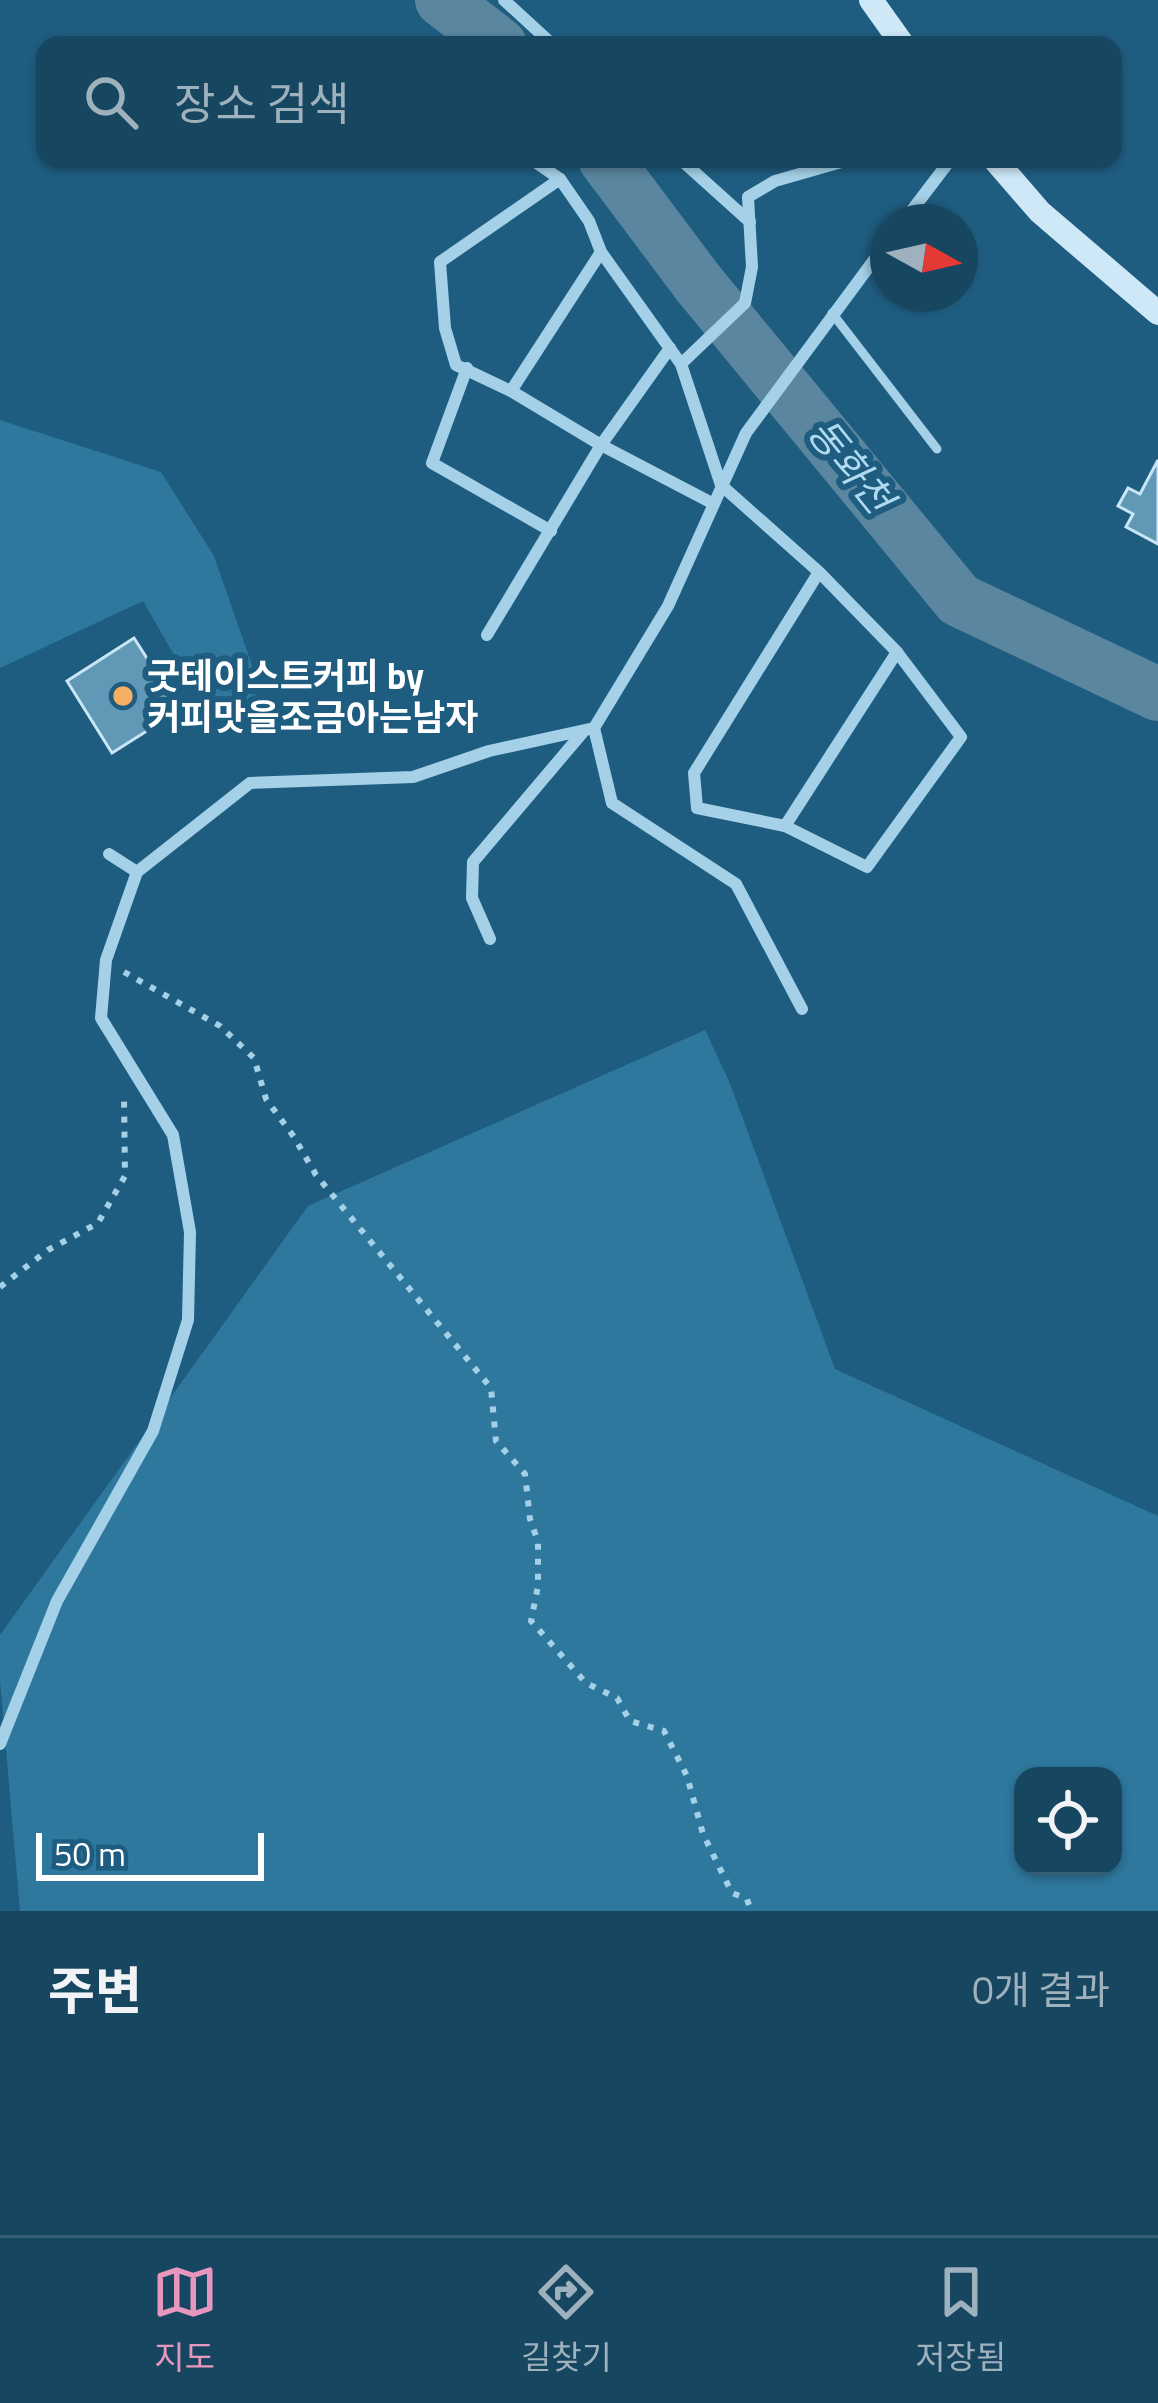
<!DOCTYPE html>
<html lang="ko">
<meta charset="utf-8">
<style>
body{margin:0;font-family:"Titillium Web","Noto Sans KR",sans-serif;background:#204d66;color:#f1f3f6}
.controls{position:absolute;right:36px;bottom:36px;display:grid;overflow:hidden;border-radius:24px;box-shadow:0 3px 9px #0004}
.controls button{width:108px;height:108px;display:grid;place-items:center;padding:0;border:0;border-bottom:3px solid #365e75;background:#174660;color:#f1f3f6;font:60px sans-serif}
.compass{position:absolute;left:870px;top:204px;width:108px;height:108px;border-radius:50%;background:#174660;box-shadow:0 3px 9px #0004;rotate:98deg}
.scale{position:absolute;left:36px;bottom:30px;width:228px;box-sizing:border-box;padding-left:12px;border:6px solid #fff;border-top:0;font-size:33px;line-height:42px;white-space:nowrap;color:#fff;-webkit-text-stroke:9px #1f5d80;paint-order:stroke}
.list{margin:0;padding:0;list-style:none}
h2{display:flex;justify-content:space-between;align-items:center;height:156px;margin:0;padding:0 48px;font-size:51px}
h2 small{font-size:39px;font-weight:400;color:#9eb1bd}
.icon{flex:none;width:66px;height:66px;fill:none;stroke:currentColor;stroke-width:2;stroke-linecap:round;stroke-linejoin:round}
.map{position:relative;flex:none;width:1158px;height:1911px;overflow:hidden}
.search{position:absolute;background:#174660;box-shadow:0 3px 9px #0004;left:36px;right:36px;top:36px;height:132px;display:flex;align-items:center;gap:30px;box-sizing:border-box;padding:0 42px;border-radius:24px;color:#9eb1bd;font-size:45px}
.sheet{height:324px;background:#174660}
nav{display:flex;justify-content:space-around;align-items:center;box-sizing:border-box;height:168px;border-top:3px solid #365e75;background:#174660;font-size:33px;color:#9eb1bd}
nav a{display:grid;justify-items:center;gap:6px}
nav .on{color:#e797bd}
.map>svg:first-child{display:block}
</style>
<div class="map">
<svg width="1158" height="1911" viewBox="0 0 1158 1911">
<rect width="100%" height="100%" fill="#1f5d80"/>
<g fill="#2e779d" fill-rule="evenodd">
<polygon points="0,420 161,472 214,556 261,691 221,737 143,601 0,668"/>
<path d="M705,1030L729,1081L835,1369L1158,1516V1911H20L0,1681V1635L308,1206ZM1023,1776H1113V1866H1023Z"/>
</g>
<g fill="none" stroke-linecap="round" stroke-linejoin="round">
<g stroke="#5a869f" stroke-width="54">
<polyline points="442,0 500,45"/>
<polyline points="605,159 698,283 959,600 1158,694"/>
</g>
</g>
<g fill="#6098b5" stroke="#c8e6f6" stroke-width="3">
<polygon points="1158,460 1158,544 1126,527 1133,514 1118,506 1128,488 1140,494"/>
<polygon points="134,638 180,710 112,753 67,681"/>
</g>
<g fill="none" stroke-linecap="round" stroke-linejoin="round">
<g stroke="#a4d1e8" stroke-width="6" stroke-dasharray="6 9" stroke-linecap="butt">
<polyline points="124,972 220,1026 254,1058 266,1099 294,1137 316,1175 491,1388 496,1441 525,1474 530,1519 538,1542 538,1586 531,1621 586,1683 617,1698 630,1721 664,1731 687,1776 703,1834 732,1893 747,1899 751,1911"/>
<polyline points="0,1287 48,1250 98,1223 125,1176 124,1096"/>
</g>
<polyline stroke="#a4d1e8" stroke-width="9" points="832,313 937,449"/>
<g stroke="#a4d1e8" stroke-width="12">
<polyline points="504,0 553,45"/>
<polyline points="531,159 560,179 589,221 601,252 681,364 721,485 819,572 897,652 961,737 867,867 785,826 697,808 694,773 819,572"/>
<polyline points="680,159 750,222"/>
<polyline points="560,179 440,262 445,328 456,365 511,391 601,445 712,503"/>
<polyline points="903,222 951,159"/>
<polyline points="681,364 745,303 752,267 748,197 775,181 852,159"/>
<polyline points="467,368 432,463 551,531"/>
<polyline points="511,391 601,252"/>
<polyline points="487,635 601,445 670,348"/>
<polyline points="594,728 612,803 736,884 802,1009"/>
<polyline points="785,826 897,652"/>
<polyline points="109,854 137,872"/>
<polyline points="490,939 472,898 473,862 583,732"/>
<polyline points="0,1744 57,1601 153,1431 188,1320 190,1232 173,1135 101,1018 106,960 137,872 250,783 413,777 489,751 594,728 668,606 746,433 888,241"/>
</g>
<g stroke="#cee8f7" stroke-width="24">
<polyline points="871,0 903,45"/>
<polyline points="994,159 1040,212 1158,313"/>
</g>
</g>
<circle fill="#f7ae63" stroke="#1f5d80" stroke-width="4.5" cx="123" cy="696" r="12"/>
<g text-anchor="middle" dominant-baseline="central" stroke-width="12" stroke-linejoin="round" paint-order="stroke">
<g font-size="36" font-weight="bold" fill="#fff" stroke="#1f5d80" text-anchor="start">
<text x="147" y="675">굿테이스트커피 by<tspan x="147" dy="41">커피맛을조금아는남자</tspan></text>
</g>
<g font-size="39" font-style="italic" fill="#afdaf0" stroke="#1f5d80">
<text transform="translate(851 465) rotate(51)">동화천</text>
</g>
</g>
</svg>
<div class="controls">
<button><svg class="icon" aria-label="locate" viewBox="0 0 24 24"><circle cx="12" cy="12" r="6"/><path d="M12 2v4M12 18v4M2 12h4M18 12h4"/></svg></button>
</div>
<svg class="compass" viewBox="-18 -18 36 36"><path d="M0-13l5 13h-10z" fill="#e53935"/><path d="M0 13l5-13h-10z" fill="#9eb1bd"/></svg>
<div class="scale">50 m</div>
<div class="search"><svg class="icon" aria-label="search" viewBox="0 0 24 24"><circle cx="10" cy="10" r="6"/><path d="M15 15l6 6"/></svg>장소 검색</div>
</div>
<section class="sheet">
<h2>주변<small>0개 결과</small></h2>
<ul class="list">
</ul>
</section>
<nav>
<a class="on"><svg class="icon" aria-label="map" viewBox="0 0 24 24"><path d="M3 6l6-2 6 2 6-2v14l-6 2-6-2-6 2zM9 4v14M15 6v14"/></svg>지도</a>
<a><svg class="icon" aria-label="directions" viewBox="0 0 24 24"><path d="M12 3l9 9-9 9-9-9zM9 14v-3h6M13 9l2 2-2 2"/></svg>길찾기</a>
<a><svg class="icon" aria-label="saved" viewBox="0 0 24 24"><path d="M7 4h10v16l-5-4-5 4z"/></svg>저장됨</a>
</nav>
